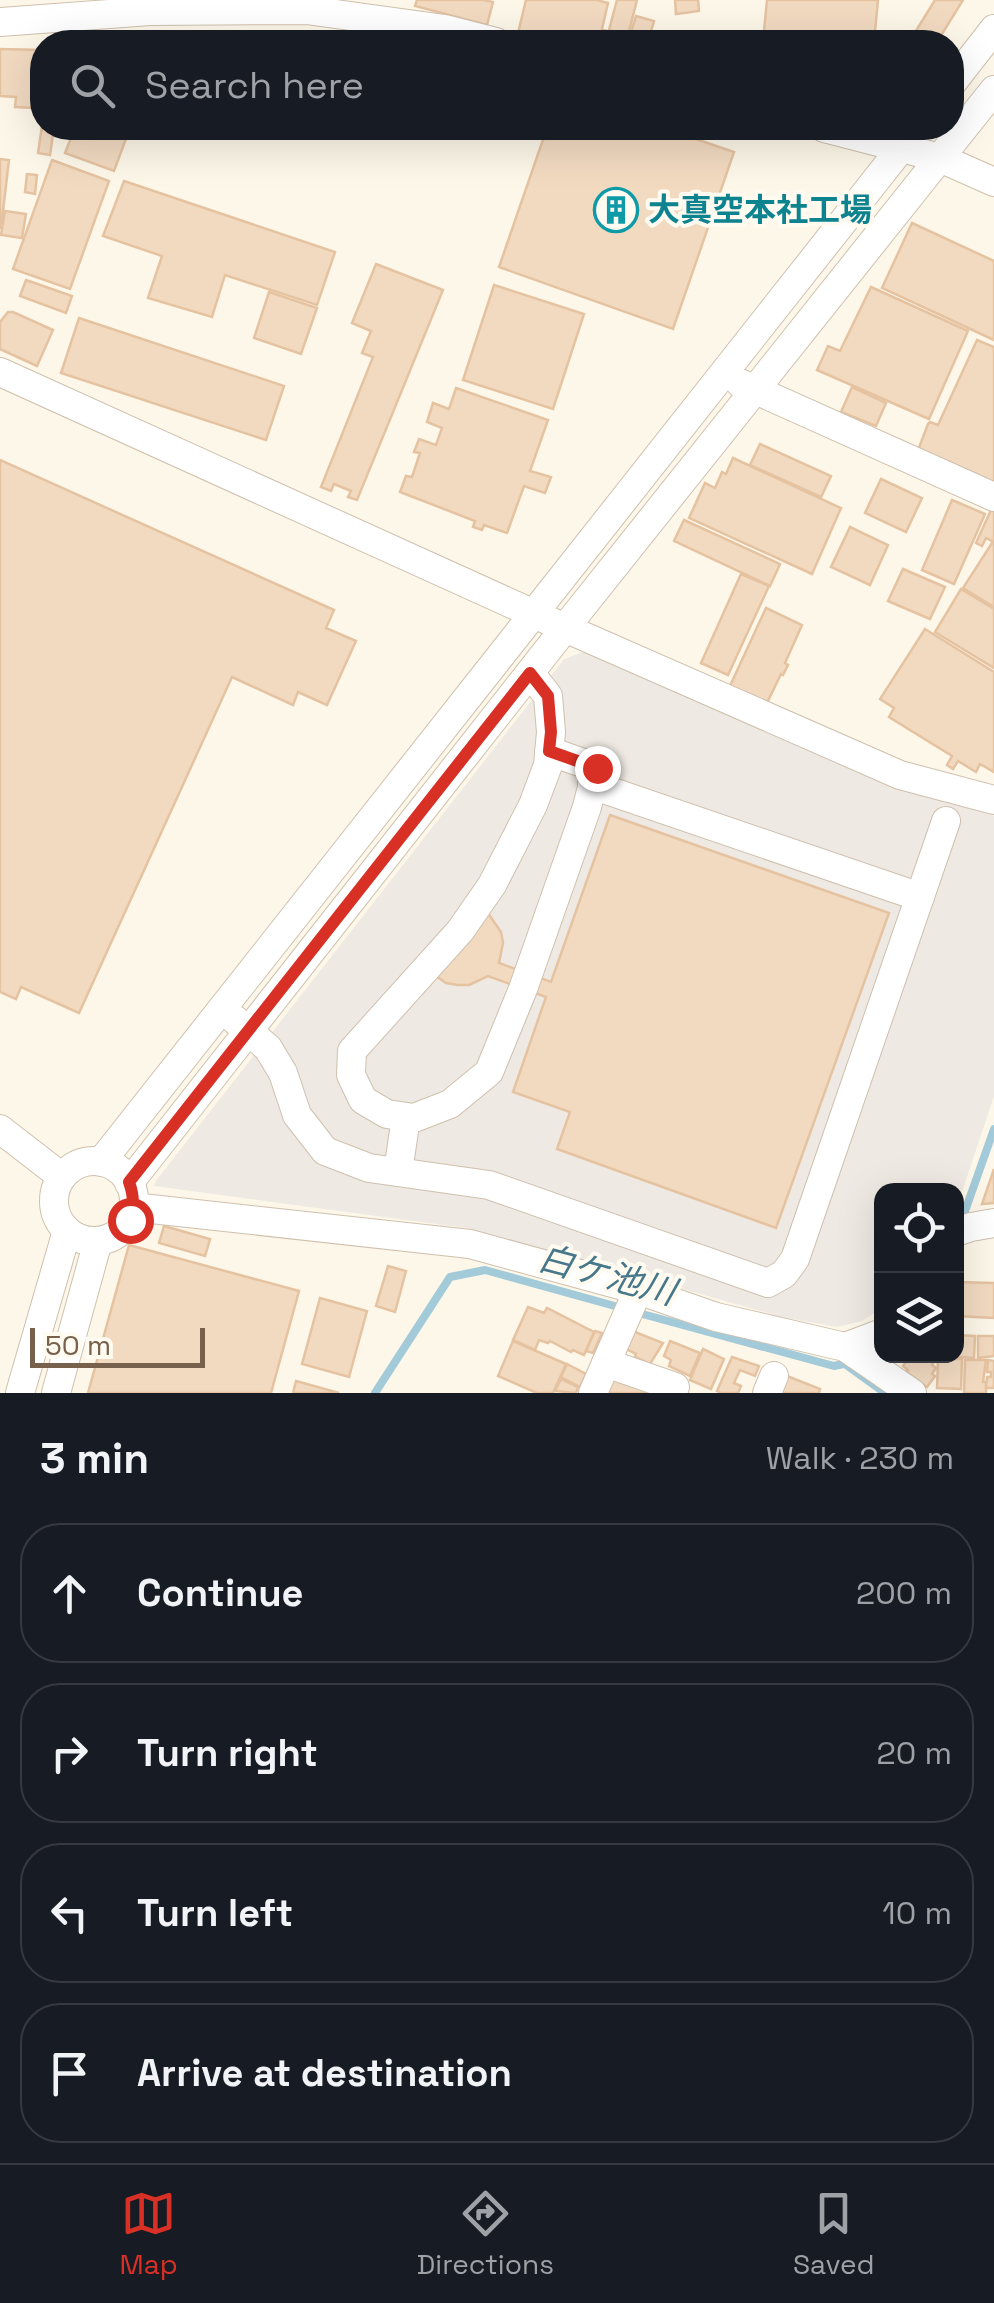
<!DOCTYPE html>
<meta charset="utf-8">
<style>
body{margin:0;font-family:"Space Grotesk","Noto Sans JP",sans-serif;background:#20242c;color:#f1f3f6}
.controls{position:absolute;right:30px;bottom:30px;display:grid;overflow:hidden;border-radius:20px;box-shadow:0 10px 40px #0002}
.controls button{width:90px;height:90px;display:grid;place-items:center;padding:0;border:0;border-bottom:2px solid #363941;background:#171b24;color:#f1f3f6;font:50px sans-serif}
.scale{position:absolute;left:30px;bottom:25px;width:175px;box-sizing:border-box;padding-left:10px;border:5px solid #78614c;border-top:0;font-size:28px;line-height:35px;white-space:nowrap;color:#78614c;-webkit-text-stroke:8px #fffbf0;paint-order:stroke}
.stop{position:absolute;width:30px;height:30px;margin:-22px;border:8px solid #d93025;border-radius:50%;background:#fff}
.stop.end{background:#d93025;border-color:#fff;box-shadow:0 2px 10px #0008}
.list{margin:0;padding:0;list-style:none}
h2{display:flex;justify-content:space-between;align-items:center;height:130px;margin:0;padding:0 40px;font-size:42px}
h2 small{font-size:32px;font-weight:400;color:#9ea1a6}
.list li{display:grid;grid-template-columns:65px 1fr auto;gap:30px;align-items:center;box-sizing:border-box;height:140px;margin:0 20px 20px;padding:0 20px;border:2px solid #363941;border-radius:40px}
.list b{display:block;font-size:38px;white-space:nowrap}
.list em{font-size:32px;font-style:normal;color:#9ea1a6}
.icon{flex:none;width:55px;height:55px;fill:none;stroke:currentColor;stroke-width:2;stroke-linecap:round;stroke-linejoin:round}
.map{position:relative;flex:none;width:994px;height:1393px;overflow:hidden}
.search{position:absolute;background:#171b24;box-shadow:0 10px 40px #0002;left:30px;right:30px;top:30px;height:110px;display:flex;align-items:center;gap:25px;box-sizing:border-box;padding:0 35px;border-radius:40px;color:#9ea1a6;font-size:38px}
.sheet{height:770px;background:#171b24}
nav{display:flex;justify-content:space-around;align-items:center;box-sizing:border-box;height:140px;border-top:2px solid #363941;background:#171b24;font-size:28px;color:#9ea1a6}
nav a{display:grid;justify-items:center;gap:5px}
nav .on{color:#d93025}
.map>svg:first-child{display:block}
</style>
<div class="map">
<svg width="994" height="1393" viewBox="0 0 994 1393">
<rect width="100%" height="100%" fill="#fdf7e9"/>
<polygon fill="#eee9e2" points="586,651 887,783 994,816 994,1096 957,1207 956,1190 882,1190 881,1309 862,1321 837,1327 782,1317 466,1228 154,1186 155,1182 564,659"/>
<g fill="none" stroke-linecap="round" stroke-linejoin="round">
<g stroke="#a3cad9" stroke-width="8">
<polyline points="964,1214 994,1129"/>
<polyline points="635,1312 834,1366 853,1362"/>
<polyline points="845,1364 885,1393"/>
<polyline points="375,1393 450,1277 485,1270 622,1308"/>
</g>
</g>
<g fill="#f2dac1" stroke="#e5c3a1" stroke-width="2.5">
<polygon points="417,0 483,0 493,2 487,25 415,6"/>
<polygon points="526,0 597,0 608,3 599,42 554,42 518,33"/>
<polygon points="617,0 637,0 628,35 609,30"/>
<polygon points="675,0 698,0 699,11 676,14"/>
<polygon points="767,0 878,0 874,42 763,42"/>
<polygon points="935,0 963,0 937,42 909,42"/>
<polygon points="636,16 654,21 648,42 628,42"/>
<polygon points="603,30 624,35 622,42 600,42"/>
<polygon points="0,49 42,50 42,112 33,111 34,108 15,107 16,97 0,96"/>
<polygon points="42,126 42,128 54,128 50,155 38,153"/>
<polygon points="75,128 130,128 114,171 65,153"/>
<polygon points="547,128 664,128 734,152 673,329 499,267"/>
<polygon points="0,159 9,160 1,228 0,228"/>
<polygon points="52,160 109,181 70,289 13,269"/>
<polygon points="27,174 37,175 35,194 25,192"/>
<polygon points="124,181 335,252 317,305 225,275 212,317 148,298 162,256 103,236"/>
<polygon points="5,211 26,214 22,238 1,235"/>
<polygon points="912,223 994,261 994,340 882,288"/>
<polygon points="376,264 443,290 357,500 348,497 351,491 334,484 331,491 321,487 373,357 362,353 371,331 352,323"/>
<polygon points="26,280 72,296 66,313 20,296"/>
<polygon points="494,285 584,314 553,409 463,380"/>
<polygon points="871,287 968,331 929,419 817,370 828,346 840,351"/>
<polygon points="269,292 317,308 301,354 254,338"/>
<polygon points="8,312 13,312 53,330 37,366 0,349 0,322"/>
<polygon points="79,318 284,386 266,440 61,373"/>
<polygon points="977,340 994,347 994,484 918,450 928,424 930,422 938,425"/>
<polygon points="852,387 886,403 876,426 841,412"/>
<polygon points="456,388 548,420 530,471 551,477 545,493 524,486 507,533 484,525 482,530 473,527 475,521 400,492 406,476 412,477 420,453 414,452 419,439 436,445 442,428 427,422 433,403 449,409"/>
<polygon points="760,444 831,476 821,497 750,465"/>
<polygon points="733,458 841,508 812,574 689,518 705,483 715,488 722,472 726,474"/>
<polygon points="0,460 334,610 326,628 356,641 327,705 298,692 293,705 232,677 79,1013 21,987 16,999 0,992"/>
<polygon points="881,479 922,498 906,532 865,513"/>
<polygon points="952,500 985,514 954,584 922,570"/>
<polygon points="991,510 994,512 994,542 986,538 982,546 976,543"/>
<polygon points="684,520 780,564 770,586 674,541"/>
<polygon points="850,527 888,545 870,585 831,567"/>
<polygon points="992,543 994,545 994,607 963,588"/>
<polygon points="903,569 945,587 930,619 888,601"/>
<polygon points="741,574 769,586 728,675 701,663"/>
<polygon points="961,589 994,609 994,668 935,632"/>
<polygon points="766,608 802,625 785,663 788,665 783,675 781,674 767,703 730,686"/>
<polygon points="925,629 994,672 994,772 980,764 976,772 958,761 953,769 947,765 952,756 889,717 894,708 880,699"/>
<polygon points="610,815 889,913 776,1228 557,1149 570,1112 513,1092 546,997 488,976 469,985 458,985 446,983 436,976 488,913 501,932 503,943 499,963 551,982"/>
<polygon points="994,1169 994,1203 982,1204"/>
<polygon points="164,1226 210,1239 205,1256 159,1243"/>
<polygon points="129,1245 299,1291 271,1393 88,1393"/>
<polygon points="388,1266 406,1271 395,1312 376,1306"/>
<polygon points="956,1282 994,1283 994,1318 956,1316"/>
<polygon points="320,1298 367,1311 349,1377 302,1364"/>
<polygon points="528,1307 544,1313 547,1308 594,1332 584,1355 573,1350 571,1352 550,1341 548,1343 539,1340 535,1350 513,1340"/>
<polygon points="630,1330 663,1343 650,1364 635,1357 636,1354 622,1347"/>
<polygon points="595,1331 602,1333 593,1353 586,1351"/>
<polygon points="956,1335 975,1336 974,1358 943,1356 956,1356"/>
<polygon points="978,1336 994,1336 994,1356 978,1358"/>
<polygon points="513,1341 566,1364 553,1393 537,1393 498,1376"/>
<polygon points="670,1341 700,1353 690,1376 669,1366 671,1360 664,1356"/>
<polygon points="703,1349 724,1359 711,1389 690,1380"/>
<polygon points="910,1356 930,1356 936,1359 932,1365 936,1368 932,1374 935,1376 927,1387 906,1372 908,1370 903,1366"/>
<polygon points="732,1357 759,1366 755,1376 740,1370 734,1383 741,1386 738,1393 721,1393 717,1391"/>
<polygon points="938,1359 962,1359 961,1389 937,1388"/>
<polygon points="965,1360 986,1360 983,1382 986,1382 986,1393 964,1393"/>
<polygon points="988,1360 994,1361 994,1388 986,1388 987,1377 991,1377 991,1372 987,1372"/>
<polygon points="567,1364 586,1374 580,1387 561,1377"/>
<polygon points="610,1376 648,1387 646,1393 604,1393"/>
<polygon points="787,1376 820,1389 819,1393 781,1393"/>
<polygon points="561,1379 578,1387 576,1393 555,1391"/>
<polygon points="296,1381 339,1393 293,1393"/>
</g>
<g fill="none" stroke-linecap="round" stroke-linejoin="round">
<defs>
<g id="minor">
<polyline points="0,22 150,11 306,10 445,29 496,42"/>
<polyline points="952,83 994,29"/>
<polyline points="824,128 940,158 994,182"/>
<polyline points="0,372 565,628 900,775 994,800"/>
<polyline points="740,383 994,497"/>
<polyline points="530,673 548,696 551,732 548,765 533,805 492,885 460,931 352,1051 351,1075 363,1100 387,1114 414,1118 450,1104 489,1072 523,989 587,807 597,768 549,751"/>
<polyline points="592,785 920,897"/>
<polyline points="234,1019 268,1048 283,1073 297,1115 325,1151 369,1168 489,1185 768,1283 784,1274 795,1259 946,821"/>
<polyline points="0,1129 62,1177"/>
<circle cx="94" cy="1201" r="40"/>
<polyline points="101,1162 917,128"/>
<polyline points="398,1172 406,1117"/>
<polyline points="129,1183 565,628 994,90"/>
<polyline points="133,1207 470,1244 638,1290 716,1317 845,1347 912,1393"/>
<polyline points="956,1232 971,1227 994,1223"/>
<polyline points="845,1347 882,1333"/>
<polyline points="606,1363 675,1387"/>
<polyline points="20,1393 67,1231"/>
<polyline points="56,1393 98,1241"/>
<polyline points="593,1393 638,1290"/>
<polyline points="767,1393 774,1376"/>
</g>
</defs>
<use href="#minor" stroke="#cfc0ae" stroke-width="30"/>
<use href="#minor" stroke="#fff" stroke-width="28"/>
</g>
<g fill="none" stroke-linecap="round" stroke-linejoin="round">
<path stroke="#d93025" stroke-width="12" d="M130,1220C134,1206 134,1196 129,1182L530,673L548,696L551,732L549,751L597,768"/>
</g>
<defs>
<symbol id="building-ring" viewBox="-11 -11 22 22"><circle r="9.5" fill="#fffbf0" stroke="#0f9aa8" stroke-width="1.5"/><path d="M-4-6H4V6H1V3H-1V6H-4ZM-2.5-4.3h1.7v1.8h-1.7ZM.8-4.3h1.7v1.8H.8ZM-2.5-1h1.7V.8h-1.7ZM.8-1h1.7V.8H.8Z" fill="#0f9aa8"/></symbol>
</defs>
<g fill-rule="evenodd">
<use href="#building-ring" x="591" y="185" width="50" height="50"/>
</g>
<g text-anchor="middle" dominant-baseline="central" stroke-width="8" stroke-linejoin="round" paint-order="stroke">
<g font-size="32" font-weight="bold" fill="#0d838f" stroke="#fffbf0" text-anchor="start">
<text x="648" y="210">大真空本社工場</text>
</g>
<g font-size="35" font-style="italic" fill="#46778b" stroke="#fffbf0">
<text transform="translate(607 1275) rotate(15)">白ケ池川</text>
</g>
</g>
</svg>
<div class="controls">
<button><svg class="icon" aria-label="locate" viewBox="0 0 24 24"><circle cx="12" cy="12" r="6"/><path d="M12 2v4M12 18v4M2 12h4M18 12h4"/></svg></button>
<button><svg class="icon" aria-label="layers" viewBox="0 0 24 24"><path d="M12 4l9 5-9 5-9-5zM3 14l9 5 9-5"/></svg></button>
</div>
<div class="scale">50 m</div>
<div class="stop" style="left:130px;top:1220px"></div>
<div class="stop end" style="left:597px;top:768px"></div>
<div class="search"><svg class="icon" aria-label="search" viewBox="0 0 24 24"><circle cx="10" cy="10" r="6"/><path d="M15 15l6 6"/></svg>Search here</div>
</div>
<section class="sheet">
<h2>3 min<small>Walk · 230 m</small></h2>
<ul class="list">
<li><svg class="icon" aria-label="ahead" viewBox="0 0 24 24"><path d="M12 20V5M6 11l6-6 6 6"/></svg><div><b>Continue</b></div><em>200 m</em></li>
<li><svg class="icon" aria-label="right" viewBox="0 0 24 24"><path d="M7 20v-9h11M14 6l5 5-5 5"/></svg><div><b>Turn right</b></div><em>20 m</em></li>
<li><svg class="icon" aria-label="left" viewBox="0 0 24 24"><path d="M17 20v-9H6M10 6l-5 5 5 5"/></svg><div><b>Turn left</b></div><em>10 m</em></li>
<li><svg class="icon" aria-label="arrive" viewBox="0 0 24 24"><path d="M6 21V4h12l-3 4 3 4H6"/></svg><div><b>Arrive at destination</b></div></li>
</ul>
</section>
<nav>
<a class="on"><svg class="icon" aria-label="map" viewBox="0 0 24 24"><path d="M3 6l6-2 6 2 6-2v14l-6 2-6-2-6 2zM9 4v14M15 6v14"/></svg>Map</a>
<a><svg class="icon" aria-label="directions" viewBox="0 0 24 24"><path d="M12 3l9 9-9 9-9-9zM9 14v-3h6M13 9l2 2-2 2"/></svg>Directions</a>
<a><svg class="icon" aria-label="saved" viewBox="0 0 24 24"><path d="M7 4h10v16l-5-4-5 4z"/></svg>Saved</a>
</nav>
